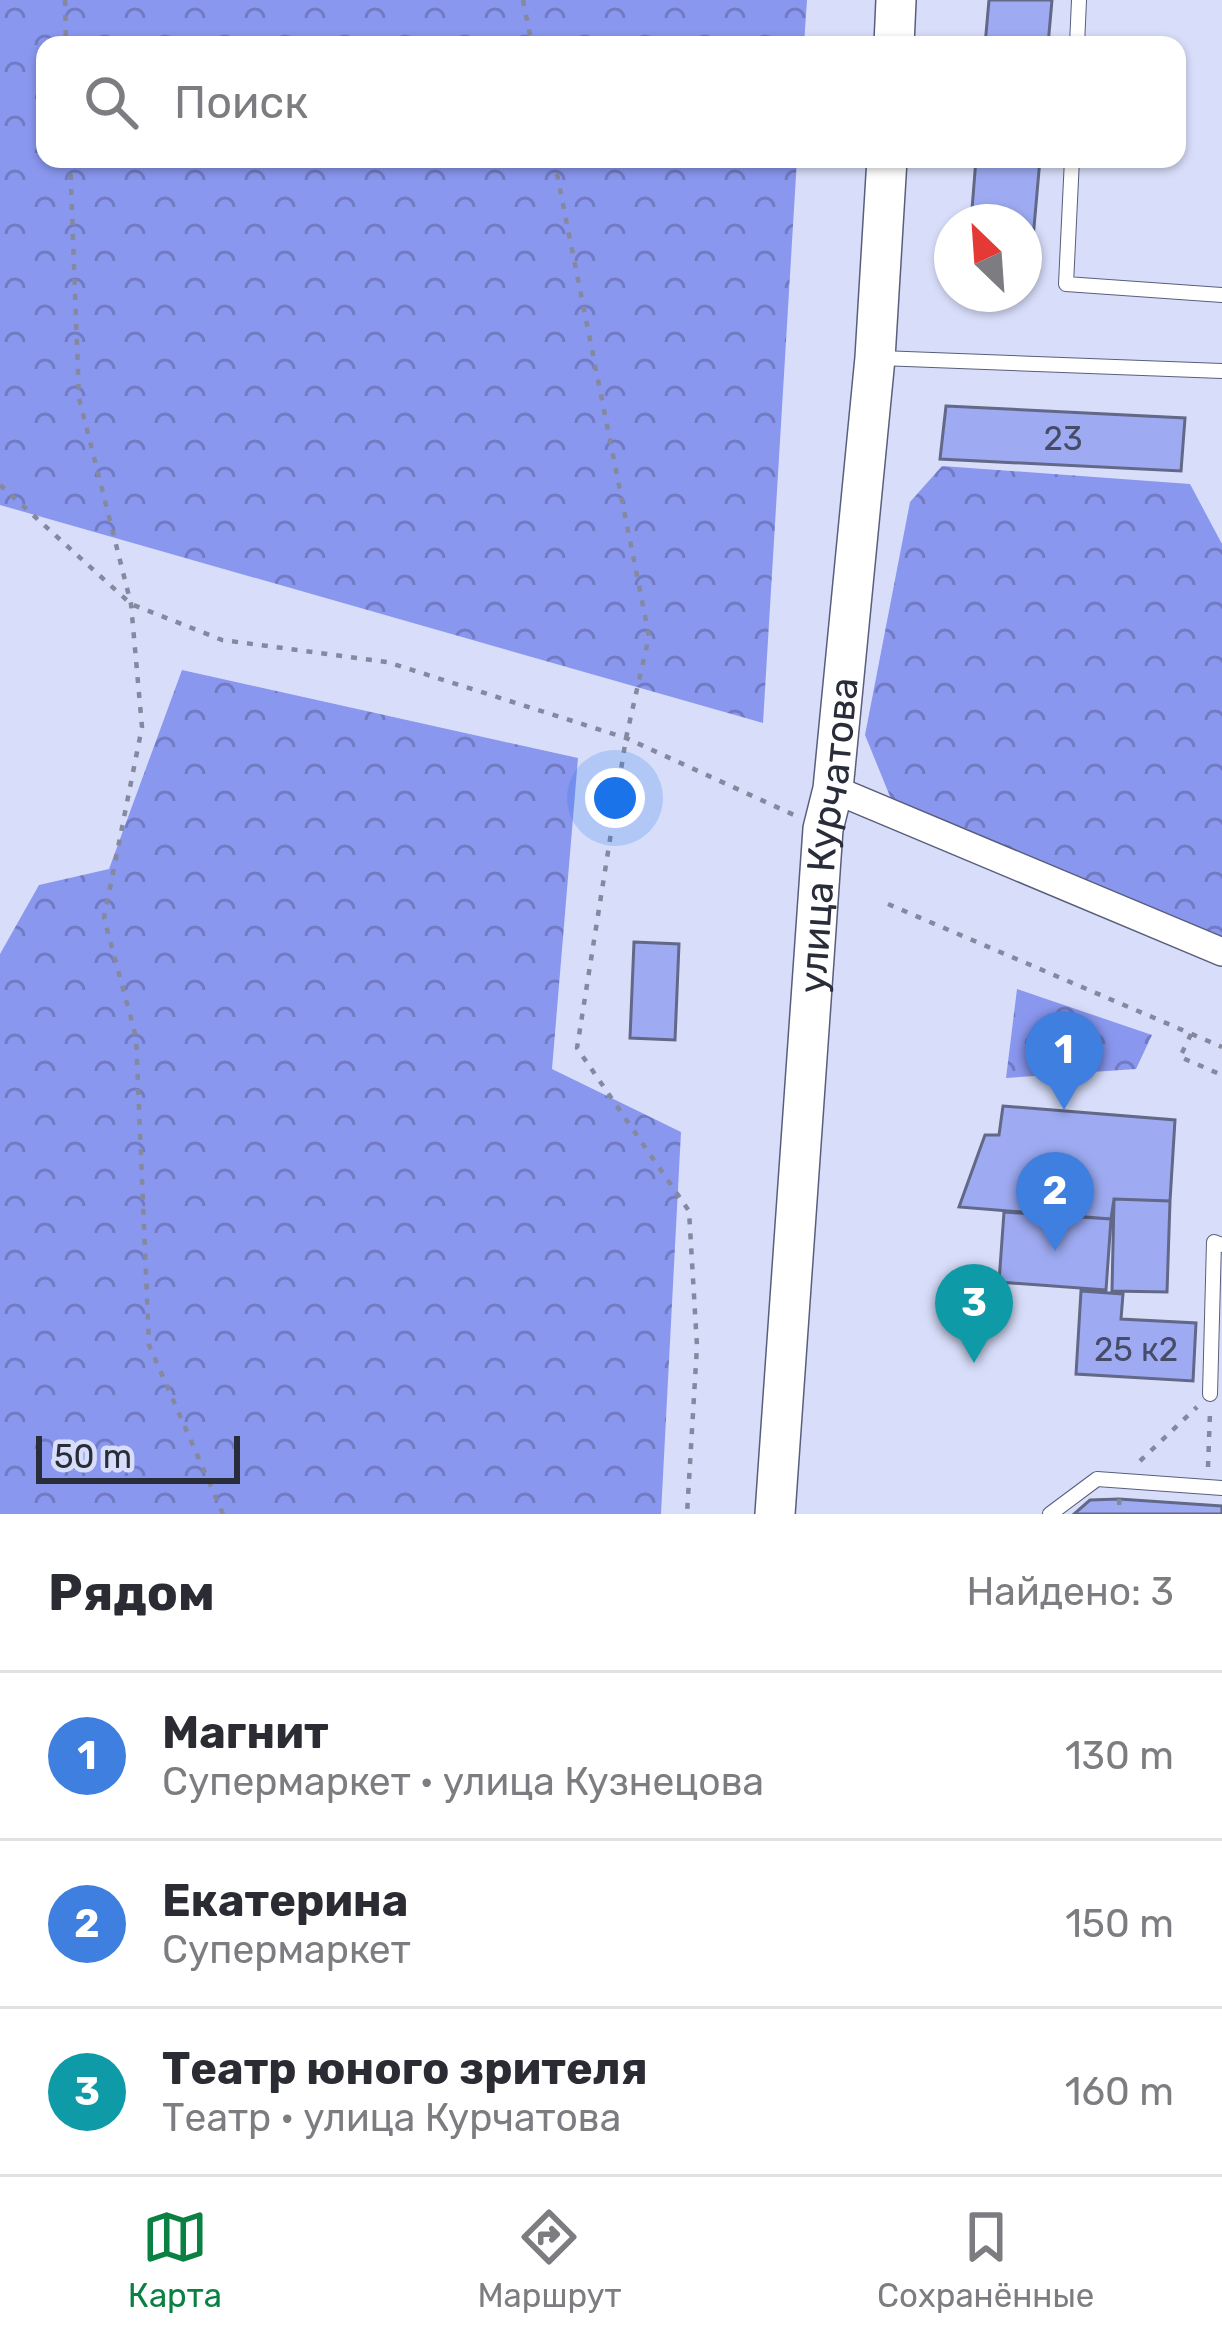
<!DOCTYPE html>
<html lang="ru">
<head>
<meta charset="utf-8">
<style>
	:root { --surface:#fff; --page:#f2f2f3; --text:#2b2b33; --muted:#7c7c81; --line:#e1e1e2; --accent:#0b8043 }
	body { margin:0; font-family:Rubik,sans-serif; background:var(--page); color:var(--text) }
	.compass { position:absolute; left:934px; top:204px; width:108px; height:108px; border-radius:50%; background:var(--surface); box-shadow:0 3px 9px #0004; rotate:335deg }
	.scale { position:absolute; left:36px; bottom:30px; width:204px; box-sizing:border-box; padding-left:12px; border:6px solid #292c39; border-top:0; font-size:33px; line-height:42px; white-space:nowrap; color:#292c39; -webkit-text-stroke:9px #d8defa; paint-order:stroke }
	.you { position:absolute; left:615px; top:798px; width:42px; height:42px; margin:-30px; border:9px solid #fff; border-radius:50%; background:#1a73e8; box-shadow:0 0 0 18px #1a73e833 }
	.badge { display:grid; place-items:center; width:78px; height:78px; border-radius:50%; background:var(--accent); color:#fff; font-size:39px; font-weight:700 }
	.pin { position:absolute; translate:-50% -99px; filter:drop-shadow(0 3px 6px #0008) }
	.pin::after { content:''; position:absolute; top:63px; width:42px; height:36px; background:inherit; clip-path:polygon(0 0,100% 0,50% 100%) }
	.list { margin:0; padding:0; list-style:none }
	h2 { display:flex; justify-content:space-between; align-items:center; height:156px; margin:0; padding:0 48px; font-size:51px }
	h2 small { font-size:39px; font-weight:400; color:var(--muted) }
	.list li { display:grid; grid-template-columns:78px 1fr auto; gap:36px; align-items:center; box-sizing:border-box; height:168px; padding:0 48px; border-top:3px solid var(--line) }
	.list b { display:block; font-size:45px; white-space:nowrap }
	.list p { margin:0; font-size:39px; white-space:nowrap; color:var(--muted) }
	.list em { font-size:39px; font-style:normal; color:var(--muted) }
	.icon { flex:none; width:66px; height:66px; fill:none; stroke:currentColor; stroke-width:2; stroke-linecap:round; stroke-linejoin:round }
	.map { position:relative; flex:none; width:1222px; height:1514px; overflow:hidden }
	.search { position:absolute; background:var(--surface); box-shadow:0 3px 9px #0004; left:36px; right:36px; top:36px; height:132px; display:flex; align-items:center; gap:30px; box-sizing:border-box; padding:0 42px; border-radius:24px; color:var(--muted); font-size:45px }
	.sheet { height:660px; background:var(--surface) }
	nav { display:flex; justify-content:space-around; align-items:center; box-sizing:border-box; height:168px; border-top:3px solid var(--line); background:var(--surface); font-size:33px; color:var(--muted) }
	nav a { display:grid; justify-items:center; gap:6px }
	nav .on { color:var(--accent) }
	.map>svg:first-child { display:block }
	.forest { fill:url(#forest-crowns) }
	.building { fill:#9eabf2; stroke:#626887; stroke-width:3 }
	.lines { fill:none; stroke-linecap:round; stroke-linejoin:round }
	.lane-casing { stroke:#595e7d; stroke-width:16 }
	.street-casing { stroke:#595e7d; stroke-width:30 }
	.secondary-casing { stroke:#595e7d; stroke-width:42 }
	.path { stroke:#85899e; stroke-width:4.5; stroke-dasharray:6 9; stroke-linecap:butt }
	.lane { stroke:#fff; stroke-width:14 }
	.street { stroke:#fff; stroke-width:27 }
	.secondary { stroke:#fff; stroke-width:39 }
	.labels { text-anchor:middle; stroke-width:10; stroke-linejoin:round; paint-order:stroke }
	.number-label { font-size:33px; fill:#464c67 }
	.street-label { font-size:39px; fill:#292c39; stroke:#d8defa }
</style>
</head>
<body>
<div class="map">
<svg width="1222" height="1514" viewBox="0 0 1222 1514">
	<defs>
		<pattern id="forest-crowns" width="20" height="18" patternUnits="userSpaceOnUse" patternTransform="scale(3)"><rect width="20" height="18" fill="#8a97ef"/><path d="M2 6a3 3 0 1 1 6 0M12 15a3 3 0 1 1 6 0" fill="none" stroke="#717bc3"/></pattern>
	</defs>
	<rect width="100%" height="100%" fill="#d8defa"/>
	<path class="forest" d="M0,0h807l-3,45h-759v114h752l-34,564 -763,-218z
		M942,466l248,18 32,60v420l-322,-143 -35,-86 45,-233z
		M182,670l396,88 -26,311 129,63 -20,382h-661v-560l39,-69 70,-16z
		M1017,989l135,46 -16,34 -130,9z"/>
	<path class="building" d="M989,0h63l-4,45h-63z
		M976,159h64l-8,91 -8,-1v-27h-53z
		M946,406l239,12 -4,53 -241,-12z
		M634,942l45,2 -4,96 -45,-2z
		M1003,1106l172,14 -5,81 -56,-2 -3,20 -152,-12 26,-72h14z
		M1114,1199l56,2 -3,91 -55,-1z
		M1004,1212l107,7 -5,71 -107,-8z
		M1081,1291l42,3 -2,25 75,4 -3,58 -117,-7z
		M1119,1499l103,7v8h-148l16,-14z"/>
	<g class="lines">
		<defs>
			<path id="lane" d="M1077,45l2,-45
				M1072,159l-6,125 156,11
				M880,358l342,13
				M1210,1394l4,-152 8,3
				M1050,1514l47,-35 125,9"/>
			<path id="street" d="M833,789l389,163"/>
			<g id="secondary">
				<path d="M894,45l2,-45"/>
				<path id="s1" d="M775,1514l48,-685 10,-40 42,-431 12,-199"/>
			</g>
		</defs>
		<use href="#lane" class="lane-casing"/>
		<use href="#street" class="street-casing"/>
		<use href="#secondary" class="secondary-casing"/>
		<path class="path" d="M65,0l1,45
			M523,0l9,45
			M70,159l9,239 52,206 11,123 -38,191 32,119 13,308 74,169
			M554,159l95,477 -23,102 -49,310 112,163 8,135 -10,168
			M0,485l131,119 91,36 165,22 239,76 168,77
			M888,904l334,143
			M1191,1034l-11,23 42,18
			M1140,1461l57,-54
			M1208,1467l2,-55
			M1119,1499l1,15"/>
		<use href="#lane" class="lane"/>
		<use href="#street" class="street"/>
		<use href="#secondary" class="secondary"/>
	</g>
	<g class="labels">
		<g class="number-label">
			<text x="1063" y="450">23</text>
			<text x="1136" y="1361">25 к2</text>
		</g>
		<g class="street-label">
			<text dy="14" stroke="none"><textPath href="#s1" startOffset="681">улица Курчатова</textPath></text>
		</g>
	</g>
</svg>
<svg class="compass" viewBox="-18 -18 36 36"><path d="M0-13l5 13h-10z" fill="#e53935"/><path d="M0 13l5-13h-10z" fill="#7c7c81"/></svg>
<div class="scale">50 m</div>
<div class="you"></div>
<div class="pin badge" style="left:1064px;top:1110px;background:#3f7fe0">1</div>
<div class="pin badge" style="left:1055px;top:1251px;background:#3f7fe0">2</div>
<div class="pin badge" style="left:974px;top:1363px;background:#0f9aa8">3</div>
<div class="search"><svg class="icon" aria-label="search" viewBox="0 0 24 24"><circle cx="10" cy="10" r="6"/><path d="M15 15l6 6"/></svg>Поиск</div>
</div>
<section class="sheet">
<h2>Рядом<small>Найдено: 3</small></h2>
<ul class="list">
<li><span class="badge" style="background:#3f7fe0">1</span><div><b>Магнит</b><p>Супермаркет · улица Кузнецова</p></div><em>130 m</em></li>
<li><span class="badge" style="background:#3f7fe0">2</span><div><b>Екатерина</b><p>Супермаркет</p></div><em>150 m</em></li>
<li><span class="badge" style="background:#0f9aa8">3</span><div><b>Театр юного зрителя</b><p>Театр · улица Курчатова</p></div><em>160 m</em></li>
</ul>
</section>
<nav>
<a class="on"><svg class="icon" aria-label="map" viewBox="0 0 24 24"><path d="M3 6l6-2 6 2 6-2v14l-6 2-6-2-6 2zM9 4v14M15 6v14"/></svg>Карта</a>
<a><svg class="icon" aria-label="directions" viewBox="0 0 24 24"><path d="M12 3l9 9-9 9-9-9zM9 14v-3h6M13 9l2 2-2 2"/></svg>Маршрут</a>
<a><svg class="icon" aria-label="saved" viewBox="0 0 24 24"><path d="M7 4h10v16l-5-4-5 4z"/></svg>Сохранённые</a>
</nav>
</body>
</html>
